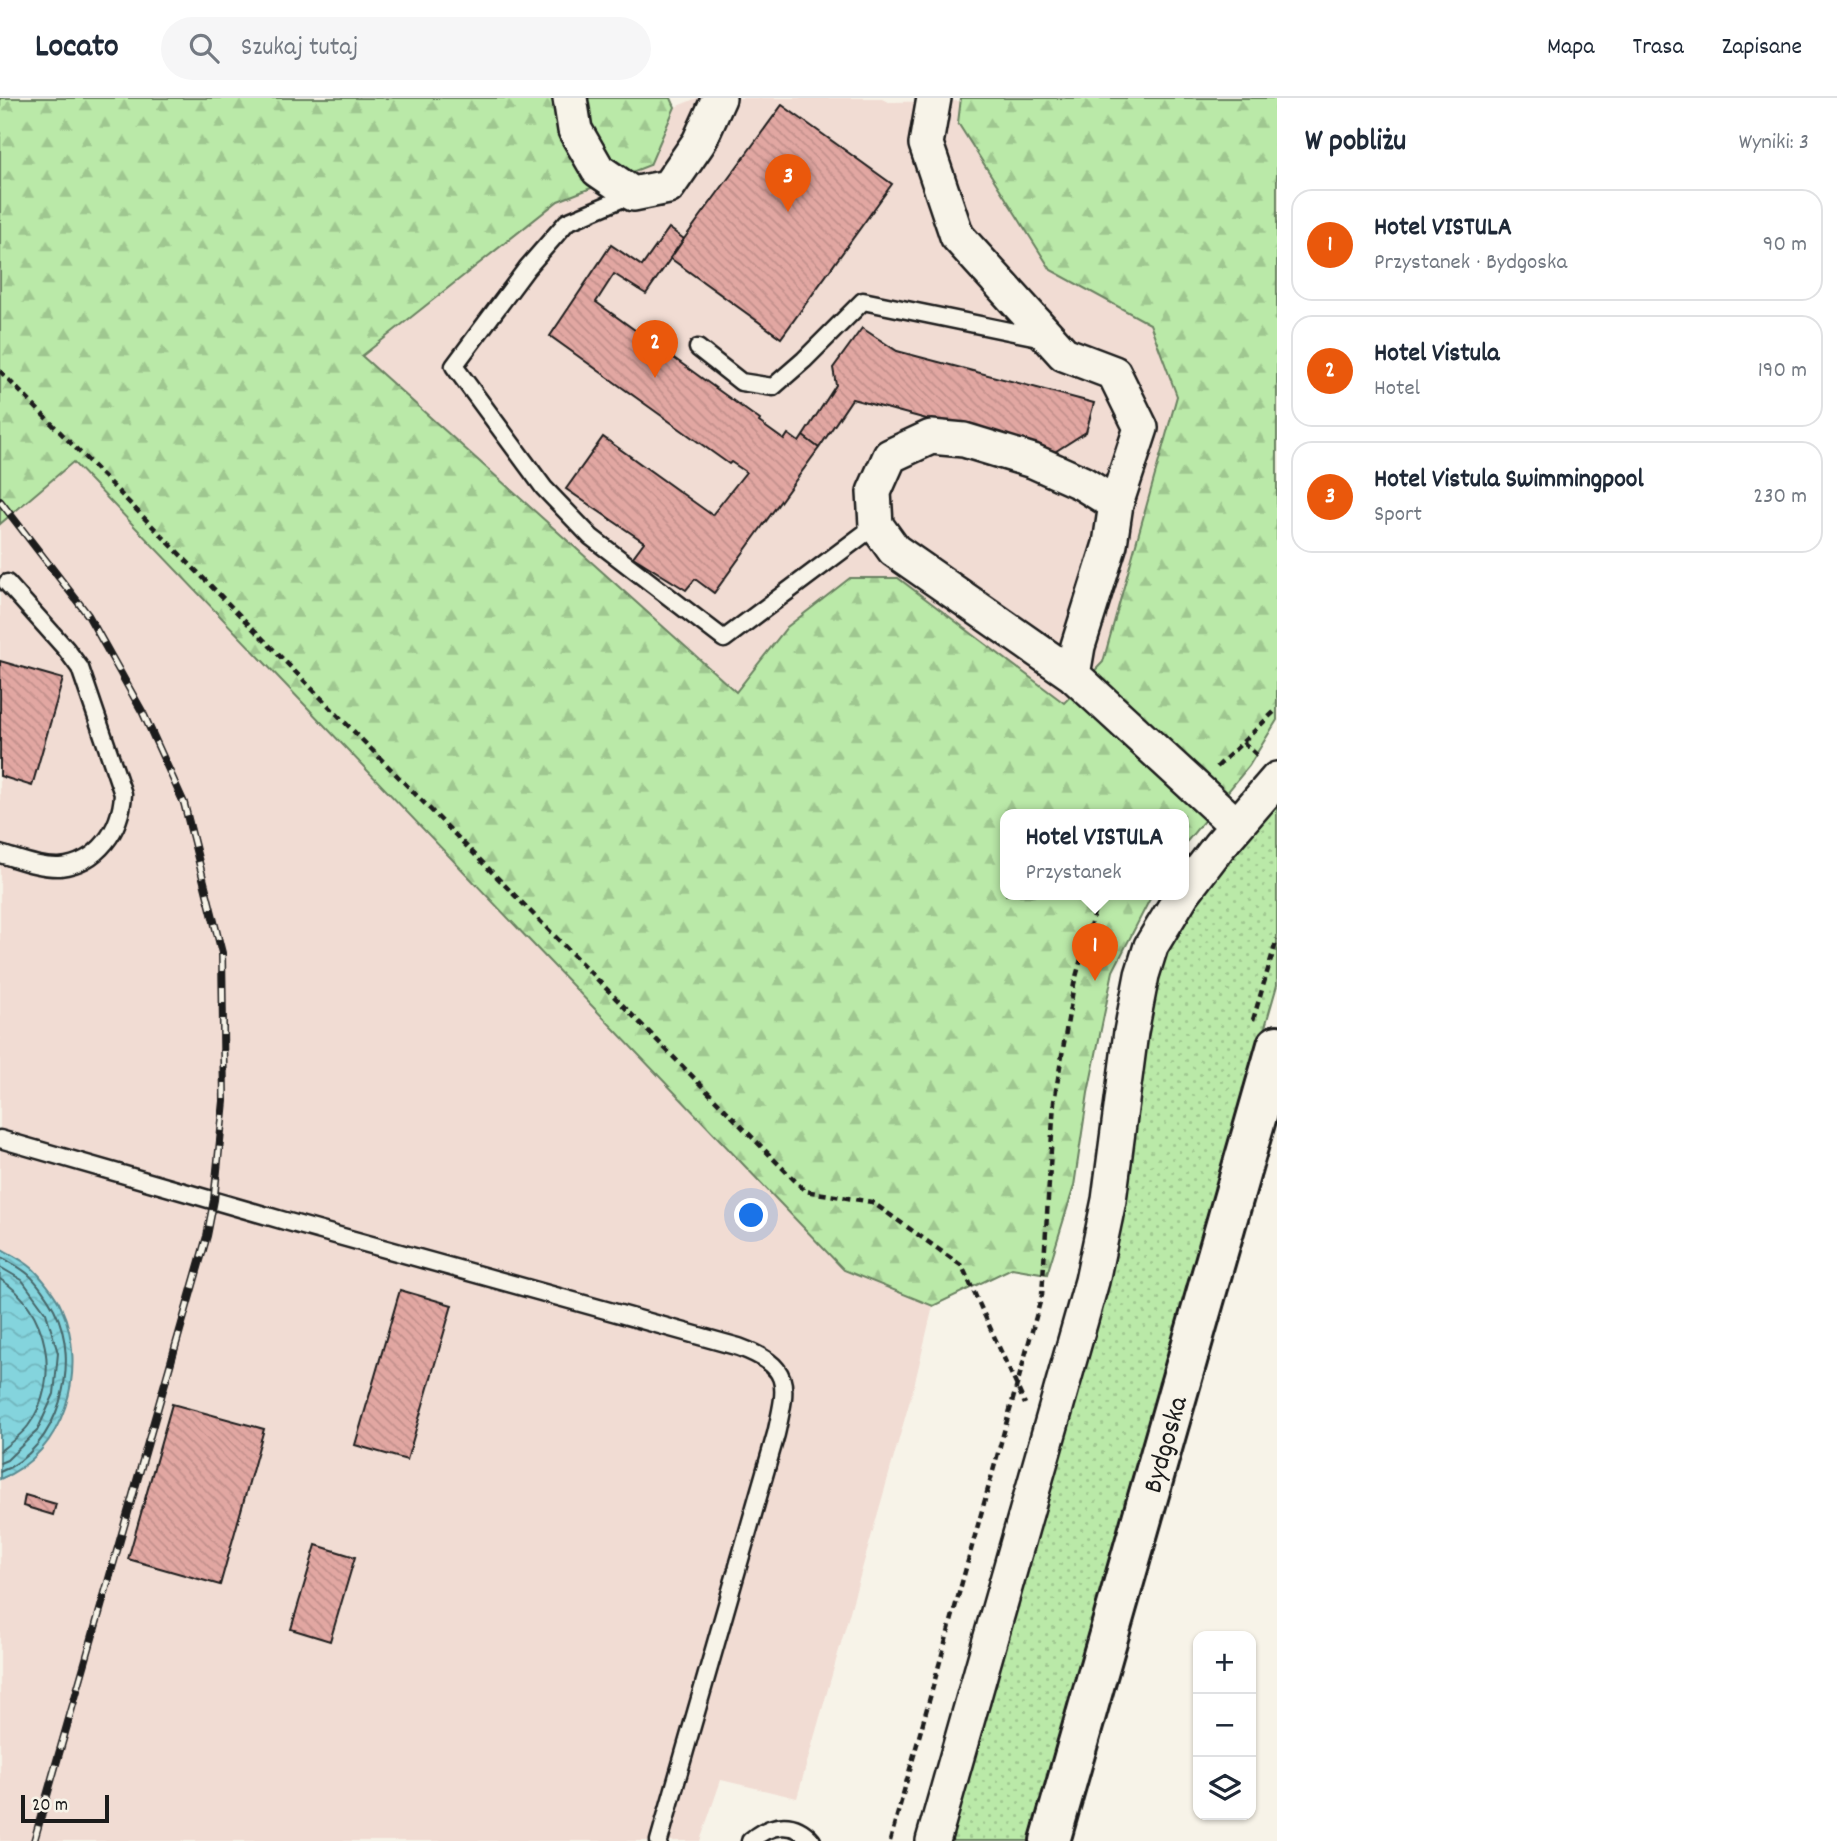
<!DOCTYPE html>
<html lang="pl">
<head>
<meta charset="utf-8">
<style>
	:root { --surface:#fff; --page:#f6f6f7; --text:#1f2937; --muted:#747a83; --line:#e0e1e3; --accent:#ea580c }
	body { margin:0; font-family:Dekko,sans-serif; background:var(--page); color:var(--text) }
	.controls { position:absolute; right:21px; bottom:21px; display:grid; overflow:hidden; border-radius:14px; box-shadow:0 2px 5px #0004 }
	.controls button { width:63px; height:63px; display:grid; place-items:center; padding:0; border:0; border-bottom:2px solid var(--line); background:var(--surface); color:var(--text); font:35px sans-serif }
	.scale { position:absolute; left:21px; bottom:18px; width:88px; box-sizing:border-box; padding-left:7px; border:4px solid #1c1c1c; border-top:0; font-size:19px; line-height:24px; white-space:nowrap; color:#1c1c1c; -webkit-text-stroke:5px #f7f3e8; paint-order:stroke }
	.you { position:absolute; left:752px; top:1118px; width:24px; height:24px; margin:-18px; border:5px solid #fff; border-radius:50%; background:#1a73e8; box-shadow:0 0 0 10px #1a73e833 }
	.badge { display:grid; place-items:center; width:46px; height:46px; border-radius:50%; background:var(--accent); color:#fff; font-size:23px; font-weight:700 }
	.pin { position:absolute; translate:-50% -58px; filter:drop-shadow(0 2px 4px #0008) }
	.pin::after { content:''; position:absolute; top:37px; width:24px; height:21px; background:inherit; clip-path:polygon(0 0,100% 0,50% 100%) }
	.popup { position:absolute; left:1000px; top:711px; width:189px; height:91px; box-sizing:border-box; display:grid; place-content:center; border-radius:14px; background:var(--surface); filter:drop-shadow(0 2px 5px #0005); font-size:23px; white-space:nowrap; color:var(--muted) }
	.popup b { font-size:26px; color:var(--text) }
	.popup::after { content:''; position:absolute; left:50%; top:100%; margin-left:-14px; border:14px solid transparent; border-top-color:var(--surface) }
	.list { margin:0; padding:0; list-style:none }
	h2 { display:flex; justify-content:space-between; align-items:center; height:91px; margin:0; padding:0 28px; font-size:30px }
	h2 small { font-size:23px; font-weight:400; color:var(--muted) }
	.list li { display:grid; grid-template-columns:46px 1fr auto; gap:21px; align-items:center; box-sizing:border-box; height:112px; margin:0 14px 14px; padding:0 14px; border:2px solid var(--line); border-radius:21px }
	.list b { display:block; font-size:26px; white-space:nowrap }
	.list p { margin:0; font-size:23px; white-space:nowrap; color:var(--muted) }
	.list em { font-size:23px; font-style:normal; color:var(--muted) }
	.icon { flex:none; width:38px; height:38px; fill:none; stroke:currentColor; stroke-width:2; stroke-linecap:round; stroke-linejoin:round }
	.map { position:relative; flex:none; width:1277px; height:1743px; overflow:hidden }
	header { display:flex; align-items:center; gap:42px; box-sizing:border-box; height:98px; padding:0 35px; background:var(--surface); border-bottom:2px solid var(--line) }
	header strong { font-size:33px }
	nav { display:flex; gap:38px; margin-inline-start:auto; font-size:24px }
	.search { width:490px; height:63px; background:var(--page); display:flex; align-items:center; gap:18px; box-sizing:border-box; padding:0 24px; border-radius:38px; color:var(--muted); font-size:26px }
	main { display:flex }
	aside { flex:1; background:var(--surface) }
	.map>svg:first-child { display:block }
	.built { fill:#f1dcd3 }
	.grass { fill:url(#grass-dots); stroke:#6b8262; stroke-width:2 }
	.forest { fill:url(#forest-firs); stroke:#6b8262; stroke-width:2 }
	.water { fill:url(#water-waves); stroke:#5a8a90; stroke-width:2 }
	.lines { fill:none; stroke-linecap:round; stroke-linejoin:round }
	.shore { stroke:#466669; stroke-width:2 }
	.building { fill:url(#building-back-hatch); stroke:#1c1c1c; stroke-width:2 }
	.service-casing { stroke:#1c1c1c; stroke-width:21 }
	.minor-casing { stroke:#1c1c1c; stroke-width:38 }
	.tertiary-casing { stroke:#1c1c1c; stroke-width:44 }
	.path { stroke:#1c1c1c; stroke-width:4.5; stroke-dasharray:7 5; stroke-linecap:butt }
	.service { stroke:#f7f3e8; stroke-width:16 }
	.minor { stroke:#f7f3e8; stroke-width:33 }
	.tertiary { stroke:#f7f3e8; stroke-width:38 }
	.rail-casing { stroke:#1c1c1c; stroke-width:8 }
	.rail { stroke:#f7f3e8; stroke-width:5; stroke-dasharray:16; stroke-linecap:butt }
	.labels { text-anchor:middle; stroke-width:5; stroke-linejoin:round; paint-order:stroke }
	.street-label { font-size:28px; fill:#1c1c1c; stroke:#f7f3e8 }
</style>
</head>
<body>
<header>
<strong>Locato</strong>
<div class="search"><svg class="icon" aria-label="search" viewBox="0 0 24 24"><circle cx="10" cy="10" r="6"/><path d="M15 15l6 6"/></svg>Szukaj tutaj</div>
<nav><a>Mapa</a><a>Trasa</a><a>Zapisane</a></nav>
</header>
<main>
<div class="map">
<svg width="1277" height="1743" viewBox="0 0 1277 1743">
	<defs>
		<pattern id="grass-dots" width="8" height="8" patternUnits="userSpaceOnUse" patternTransform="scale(1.75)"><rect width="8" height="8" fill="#bae9a8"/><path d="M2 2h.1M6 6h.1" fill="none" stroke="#9fc790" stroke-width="1.8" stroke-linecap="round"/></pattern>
		<pattern id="forest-firs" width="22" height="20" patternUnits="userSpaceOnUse" patternTransform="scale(1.75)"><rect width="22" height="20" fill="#bae9a8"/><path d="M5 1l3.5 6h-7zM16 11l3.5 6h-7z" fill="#9fc790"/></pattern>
		<pattern id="water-waves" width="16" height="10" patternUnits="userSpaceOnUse" patternTransform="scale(1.75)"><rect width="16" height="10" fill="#84d4dd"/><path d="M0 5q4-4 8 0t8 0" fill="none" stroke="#71b5bd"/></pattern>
		<pattern id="building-back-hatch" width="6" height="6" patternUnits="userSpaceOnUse" patternTransform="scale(1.75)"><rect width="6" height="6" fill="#e2a7a2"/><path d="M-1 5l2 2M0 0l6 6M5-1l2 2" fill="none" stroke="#c18f8b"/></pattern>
	</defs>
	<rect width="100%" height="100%" fill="#f7f3e8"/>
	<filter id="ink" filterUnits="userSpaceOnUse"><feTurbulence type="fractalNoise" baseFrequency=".0143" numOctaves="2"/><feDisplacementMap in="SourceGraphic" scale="14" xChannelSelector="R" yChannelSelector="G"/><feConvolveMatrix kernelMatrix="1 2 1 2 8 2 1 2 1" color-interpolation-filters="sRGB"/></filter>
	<g filter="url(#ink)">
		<path class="built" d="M697,0h183l8,4 73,-1 -3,22 93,147 99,54 27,72 -74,266 -39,41 -166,-125 -111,49 -50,65 -375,-336 196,-155 92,-36 25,-58z
			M73,364l771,808 89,36 -19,80 -117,412 -76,-18 -21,61h-700v-1317z"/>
		<path class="grass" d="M1277,702v185l-244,856h-85l215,-882 16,-35 23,-35z"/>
		<path class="forest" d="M0,0h671l4,9 -25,58 -92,36 -196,155 374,336 51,-65 63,-49h48l166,125 39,-41 74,-266 -27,-72 -99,-54 -93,-147 3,-25h316v622l-28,46 -65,79v-30h-178v80h146l-39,76 -25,122 -14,93 -27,88 -35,-6 -79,38 -89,-36 -771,-808 -73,62z"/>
		<path class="water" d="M0,1150c10,6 23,12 32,20 8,7 25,29 29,39 28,61 4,147 -61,172z"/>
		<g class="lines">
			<path class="shore" d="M0,1158c9,6 20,11 28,18 9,8 20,24 26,35 28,54 5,140 -54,163
				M0,1169l22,13 24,33 12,40 -4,41 -17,37 -30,29 -7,3
				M0,1181c48,29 62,101 28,147 -7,9 -19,18 -28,25"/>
		</g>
		<path class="building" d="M782,7l110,79 -111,154 -111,-80z
			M669,130l15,11 -38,55 -32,-20 -18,28 164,118 -1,2 25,18 4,-6 11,8 4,-6 16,12 -105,145 -19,-14 -9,11 -53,-33 11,-15 -78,-53 37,-52 109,78 34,-43 -15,-10 -2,2 -179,-128 61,-91 31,21z
			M862,230l35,23 197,52 -8,29 -33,21 -201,-54 -33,49 -16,-12 33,-51 -3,-17z
			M0,563l63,18 -31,107 -32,-10z
			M400,1192l52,15 -45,155 -52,-15z
			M172,1306l92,25 -44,156 -92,-26z
			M25,1397l31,9 -3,11 -30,-9z
			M316,1447l39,12 -25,84 -39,-12z"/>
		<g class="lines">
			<defs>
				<path id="service" d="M633,96l-66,28 -40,46 -73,98 90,122 47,49 133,102 152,-114
					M698,250l43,34 32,5 31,-27 59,-59 180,37
					M0,756c18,5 40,14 60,13 38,-4 61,-37 63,-73l-43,-126 -14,-19 -59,-66
					M0,1041l285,82 454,126c54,20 48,38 37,87l-117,407
					M750,1743c20,-17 44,-22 62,0"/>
				<path id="minor" d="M570,0l5,32 23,40 35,24 35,-7 31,-45 20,-44
					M934,0l-8,46 31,92 107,118 50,19 27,55 -25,76 -6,40 -32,102 -5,29
					M1116,406l-34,-21 -49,-22 -69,-21 -33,-3 -41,19 -16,36 2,33 18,25 179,125 163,150
					M1184,794l35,-46 58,-67
					M933,1743l159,-560 17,-81 22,-168 11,-57 9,-29 31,-51"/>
				<g id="tertiary">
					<path id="s1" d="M1050,1743l227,-796"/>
				</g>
			</defs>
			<use href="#service" class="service-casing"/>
			<use href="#minor" class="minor-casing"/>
			<use href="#tertiary" class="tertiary-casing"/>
			<path class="path" d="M0,273l805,820 67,11 90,64 63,138
				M1243,644l15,14
				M1217,669l60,-58
				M1253,922l24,-81
				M890,1743l152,-546 12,-193 20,-118 23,-82 5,-7"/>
			<use href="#service" class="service"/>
			<use href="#minor" class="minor"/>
			<use href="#tertiary" class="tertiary"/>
			<defs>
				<path id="rail" d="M0,403l88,114 55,98 41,90 38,150 2,148 -10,99 -7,36 -173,605"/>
			</defs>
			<use href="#rail" class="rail-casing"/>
			<use href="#rail" class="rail"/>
		</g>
	</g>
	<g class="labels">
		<g class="street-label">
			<text dy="10" stroke="none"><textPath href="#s1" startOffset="413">Bydgoska</textPath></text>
		</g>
	</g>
</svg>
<div class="controls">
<button>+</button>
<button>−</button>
<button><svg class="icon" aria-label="layers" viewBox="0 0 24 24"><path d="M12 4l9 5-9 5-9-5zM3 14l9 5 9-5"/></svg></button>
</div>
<div class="scale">20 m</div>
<div class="you"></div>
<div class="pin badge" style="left:1095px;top:883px">1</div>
<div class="popup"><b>Hotel VISTULA</b>Przystanek</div>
<div class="pin badge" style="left:655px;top:280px">2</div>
<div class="pin badge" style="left:788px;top:114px">3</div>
</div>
<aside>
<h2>W pobliżu<small>Wyniki: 3</small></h2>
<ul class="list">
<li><span class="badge">1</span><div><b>Hotel VISTULA</b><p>Przystanek · Bydgoska</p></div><em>90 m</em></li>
<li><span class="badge">2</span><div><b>Hotel Vistula</b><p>Hotel</p></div><em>190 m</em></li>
<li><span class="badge">3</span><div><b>Hotel Vistula Swimmingpool</b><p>Sport</p></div><em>230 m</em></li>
</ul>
</aside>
</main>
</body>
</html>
